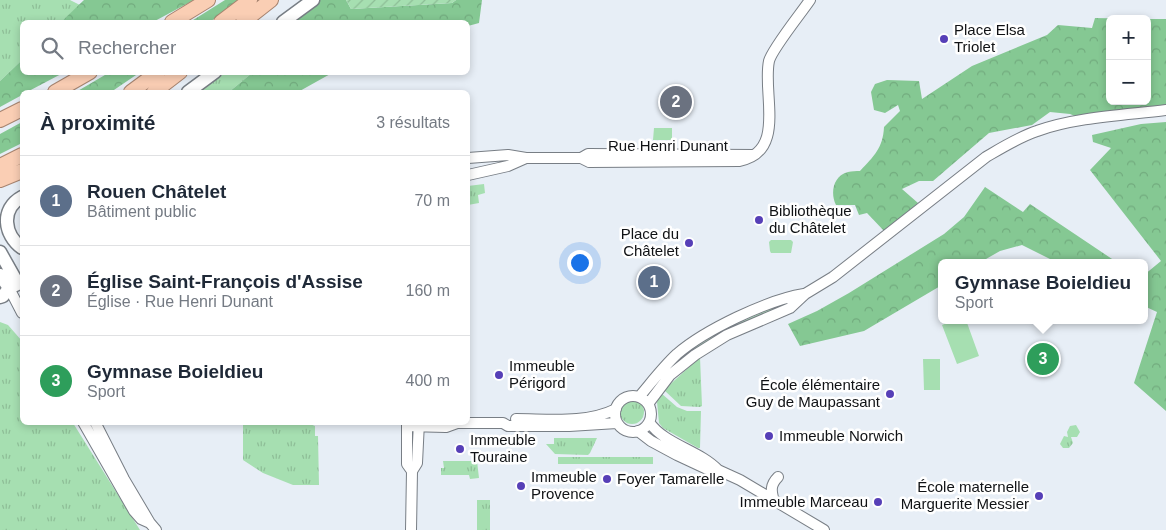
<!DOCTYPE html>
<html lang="fr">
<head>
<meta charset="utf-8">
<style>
	:root { --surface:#fff; --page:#f2f2f3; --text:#1f2937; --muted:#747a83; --line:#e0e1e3; --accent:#563fb7 }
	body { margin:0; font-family:Helvetica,sans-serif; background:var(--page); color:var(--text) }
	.controls { position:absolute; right:15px; top:15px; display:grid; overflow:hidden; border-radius:8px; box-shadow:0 2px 8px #0003 }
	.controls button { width:45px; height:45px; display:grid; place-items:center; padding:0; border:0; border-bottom:1px solid var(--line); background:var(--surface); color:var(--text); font:25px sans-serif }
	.you { position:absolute; left:579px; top:262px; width:18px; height:18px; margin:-12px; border:4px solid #fff; border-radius:50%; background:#1a73e8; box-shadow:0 0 0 8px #1a73e833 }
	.badge { display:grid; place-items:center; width:32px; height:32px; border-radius:50%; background:var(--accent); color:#fff; font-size:16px; font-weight:700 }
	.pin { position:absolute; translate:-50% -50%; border:2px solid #fff; box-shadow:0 1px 5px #0006 }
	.popup { position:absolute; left:938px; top:259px; width:210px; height:65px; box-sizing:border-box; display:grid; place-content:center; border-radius:8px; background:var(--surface); filter:drop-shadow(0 1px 4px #0005); font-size:16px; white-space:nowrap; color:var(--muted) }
	.popup b { font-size:19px; color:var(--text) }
	.popup::after { content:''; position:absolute; left:50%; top:100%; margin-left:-10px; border:10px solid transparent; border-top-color:var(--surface) }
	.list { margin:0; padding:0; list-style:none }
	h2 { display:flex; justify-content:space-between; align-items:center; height:65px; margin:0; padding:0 20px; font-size:21px }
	h2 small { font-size:16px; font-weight:400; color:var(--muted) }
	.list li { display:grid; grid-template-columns:32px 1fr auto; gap:15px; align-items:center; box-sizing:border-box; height:90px; padding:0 20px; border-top:1px solid var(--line) }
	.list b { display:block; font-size:19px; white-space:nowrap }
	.list p { margin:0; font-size:16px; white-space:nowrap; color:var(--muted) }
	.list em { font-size:16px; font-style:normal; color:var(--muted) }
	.icon { flex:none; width:28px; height:28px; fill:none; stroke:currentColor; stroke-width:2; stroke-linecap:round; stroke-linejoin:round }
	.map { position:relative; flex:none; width:1166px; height:530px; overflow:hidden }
	.search { position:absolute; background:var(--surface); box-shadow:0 2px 8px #0003; left:20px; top:20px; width:450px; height:55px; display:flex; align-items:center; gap:12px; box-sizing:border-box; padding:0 18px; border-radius:8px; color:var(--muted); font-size:19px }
	.panel { position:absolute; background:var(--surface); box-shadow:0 2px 8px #0003; left:20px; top:90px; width:450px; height:335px; border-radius:8px }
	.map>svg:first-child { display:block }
	.grass { fill:url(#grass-tufts) }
	.forest { fill:url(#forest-crowns) }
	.garden { fill:url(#garden-furrows) }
	.pitch { fill:#a6dfb1 }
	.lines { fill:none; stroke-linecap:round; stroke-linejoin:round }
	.tertiary-casing { stroke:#787e85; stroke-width:12 }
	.secondary-casing { stroke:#787e85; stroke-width:15 }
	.trunk-casing { stroke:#a78470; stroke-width:16 }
	.tertiary { stroke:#fff; stroke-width:10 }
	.secondary { stroke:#fff; stroke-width:12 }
	.trunk { stroke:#faceb4; stroke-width:14 }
	.poi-dot { fill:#563fb7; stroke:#fff; stroke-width:2 }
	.labels { text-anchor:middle; stroke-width:5; stroke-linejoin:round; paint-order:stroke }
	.poi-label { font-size:15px; fill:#101215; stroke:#fff; text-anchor:start }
	.street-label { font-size:15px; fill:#101215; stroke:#fff }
</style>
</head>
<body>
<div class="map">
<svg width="1166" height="530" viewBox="0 0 1166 530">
	<defs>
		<pattern id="grass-tufts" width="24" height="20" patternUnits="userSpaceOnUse" patternTransform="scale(1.25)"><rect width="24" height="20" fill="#a6dfb1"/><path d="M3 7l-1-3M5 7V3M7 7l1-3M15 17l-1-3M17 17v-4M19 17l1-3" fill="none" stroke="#8ebe97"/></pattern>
		<pattern id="forest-crowns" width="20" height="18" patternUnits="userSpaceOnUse" patternTransform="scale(1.25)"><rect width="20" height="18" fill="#85c893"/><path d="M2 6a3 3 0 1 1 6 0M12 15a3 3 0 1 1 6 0" fill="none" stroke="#72ab7e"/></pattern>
		<pattern id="garden-furrows" width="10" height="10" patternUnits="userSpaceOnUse" patternTransform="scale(1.25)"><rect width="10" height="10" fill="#a6dfb1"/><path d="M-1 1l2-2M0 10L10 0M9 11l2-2" fill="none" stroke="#8ebe97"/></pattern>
	</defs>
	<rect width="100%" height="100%" fill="#e7eef6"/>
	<path class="grass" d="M0,0h70l10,5 -19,17h-39v38l-22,21z
		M225,73h27l-23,19h-31z
		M484,184l1,9 -7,2 1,8 -11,2v-19z
		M787,302l1,1 -33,15 -97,66 -2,-2c35,-40 83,-60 131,-80z
		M0,322l8,3 14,16v81l51,1 67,107h-140z
		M700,357l2,49 -2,1 -19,-1 -17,-16z
		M661,393l16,14 10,4h14l-1,37h-2l-35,-20 -4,-5 -2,-21z
		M620 412a12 12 0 1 1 24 0a12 12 0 1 1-24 0Z
		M305,422l10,4v10h3l1,49h-26l-30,-12 -20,-13v-37h-2h28l1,1z
		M1076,425l4,7 -3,5h-6l2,6 -4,5h-6l-3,-4 4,-8 4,1 -1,-5 3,-6z
		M554,438h43l-7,15 -2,2 -33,-1 -9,-10h8z
		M558,457h95v7h-95z
		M443,461h34l2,17 -9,1 -1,-4h-28v-7h3z
		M477,500h13v30h-13z"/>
	<path class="forest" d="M84,0h110l-41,22h-92z
		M225,0h13l-28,22h-20z
		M320,0h26l5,9 101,-6 4,-3h26l-3,23 -11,3v-4h-178z
		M1095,18l46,1h-31v82h37v-82h19v86l-89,12 -7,-3 -20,-2 -18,13 -43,8 -56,48h-14l-17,8 16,14 -33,29 -18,-19 -8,2 -4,-10h-19c-6,-12 -3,-29 12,-33 4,-1 8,-1 12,-1 14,-15 23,-23 24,-44l16,-16 -2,-6 -13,8 -11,-3 -3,-18 4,-8 12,-4 32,1 3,18 50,-33 75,-31 11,-10 34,3z
		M22,60v12l41,1 -36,19h-5v3l-22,12v-26z
		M110,72l29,1 -28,19h-35z
		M252,73v-1l80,1 -34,19h-69z
		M22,122v21l-22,11v-20z
		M1166,122v289l-32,-28 23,-71 -13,-6v-31l17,-14 -71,-91 21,-22 -18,-6 -1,-7 49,-11z
		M985,187l38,25 7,-8 88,59h-60l-36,-18 -22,6 -21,12h-37v22l-78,46 -64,15 -12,-22 29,-13 32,-18 95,-59 20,-17z"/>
	<path class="garden" d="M346,0h110l-4,3 -101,6z"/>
	<path class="pitch" d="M654,128h18v12h-19z
		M771,240h20l2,2 -2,11h-20l-1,-2 -1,-9z
		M954,320h12l13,36 -22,8 -15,-39z
		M923,359h17v31h-16z"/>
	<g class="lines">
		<defs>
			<path id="tertiary" d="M468,158l40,-3 18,3h55l7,-4 166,1
				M581,158l8,4 150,-1c48,-9 23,-68 30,-100 3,-12 33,-49 41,-61
				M468,175l40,-9 18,-8
				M9,288l13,25
				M615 414a18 18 0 1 1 36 0a18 18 0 1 1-36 0Z
				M639,397c12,-14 24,-30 38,-43 28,-24 90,-54 127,-60
				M648,404l22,-29 25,-20 32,-20 63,-27 15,-14 28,-17 153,-120c17,-10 33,-20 51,-26 38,-14 89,-16 129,-21
				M516,419c32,0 70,5 100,-10
				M83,422l51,89 7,8 9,4
				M95,422l29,57 26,44 6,7
				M407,422v42l5,7 -1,59
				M649,422c16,23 50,28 69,48
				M407,426l39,1 11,-4h46l5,3h61l48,-3
				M638,431l13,10 26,14 30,14 11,1 22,10 84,50
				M412,471l5,-8 2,-41
				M774,501c-3,-10 -4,-16 4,-24"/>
			<path id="secondary" d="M283,22l30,-22
				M188,92l27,-20
				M22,197c-22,12 -18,38 0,51
				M0,252l18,32
				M0,275l9,13
				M0,297l3,-1 6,-8 13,-6"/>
			<path id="trunk" d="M172,22l36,-22
				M221,22l29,-22
				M243,22l28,-22
				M55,92l35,-20
				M131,92l27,-20
				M154,92l26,-20
				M0,120l22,-11
				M0,166l22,-11
				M0,180l22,-9"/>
		</defs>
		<use href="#tertiary" class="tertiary-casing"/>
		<use href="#secondary" class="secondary-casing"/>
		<use href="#trunk" class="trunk-casing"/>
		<use href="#tertiary" class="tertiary"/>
		<use href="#secondary" class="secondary"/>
		<use href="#trunk" class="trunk"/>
	</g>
	<g class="poi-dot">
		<circle cx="944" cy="39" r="5"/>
		<circle cx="759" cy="220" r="5"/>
		<circle cx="689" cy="243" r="5"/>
		<circle cx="499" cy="375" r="5"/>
		<circle cx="890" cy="394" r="5"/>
		<circle cx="769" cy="436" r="5"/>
		<circle cx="460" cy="449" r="5"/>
		<circle cx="607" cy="479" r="5"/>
		<circle cx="521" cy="486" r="5"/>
		<circle cx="1039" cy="496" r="5"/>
		<circle cx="878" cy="502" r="5"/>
	</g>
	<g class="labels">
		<g class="poi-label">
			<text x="954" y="35">Place Elsa<tspan x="954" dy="17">Triolet</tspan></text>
			<text x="769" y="216">Bibliothèque<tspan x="769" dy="17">du Châtelet</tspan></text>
			<text x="679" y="239" text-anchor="end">Place du<tspan x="679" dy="17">Châtelet</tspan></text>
			<text x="509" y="371">Immeuble<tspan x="509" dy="17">Périgord</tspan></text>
			<text x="880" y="390" text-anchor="end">École élémentaire<tspan x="880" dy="17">Guy de Maupassant</tspan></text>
			<text x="779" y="441">Immeuble Norwich</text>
			<text x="470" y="445">Immeuble<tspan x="470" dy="17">Touraine</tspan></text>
			<text x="531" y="482">Immeuble<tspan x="531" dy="17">Provence</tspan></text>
			<text x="617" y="484">Foyer Tamarelle</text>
			<text x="1029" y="492" text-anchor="end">École maternelle<tspan x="1029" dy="17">Marguerite Messier</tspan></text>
			<text x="868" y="507" text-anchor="end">Immeuble Marceau</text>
		</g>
		<g class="street-label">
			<text x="668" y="151">Rue Henri Dunant</text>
		</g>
	</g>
</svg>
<div class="controls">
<button>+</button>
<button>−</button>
</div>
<div class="you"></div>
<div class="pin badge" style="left:654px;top:282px;background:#5c6f8a">1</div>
<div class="pin badge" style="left:676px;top:102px;background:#6b7280">2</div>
<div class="pin badge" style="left:1043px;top:359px;background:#2e9e5b">3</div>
<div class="popup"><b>Gymnase Boieldieu</b>Sport</div>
<div class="search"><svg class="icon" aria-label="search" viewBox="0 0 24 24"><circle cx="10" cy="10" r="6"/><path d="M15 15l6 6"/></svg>Rechercher</div>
<section class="panel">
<h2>À proximité<small>3 résultats</small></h2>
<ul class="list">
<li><span class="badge" style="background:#5c6f8a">1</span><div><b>Rouen Châtelet</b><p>Bâtiment public</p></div><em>70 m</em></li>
<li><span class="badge" style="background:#6b7280">2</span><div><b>Église Saint-François d'Assise</b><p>Église · Rue Henri Dunant</p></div><em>160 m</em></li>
<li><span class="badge" style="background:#2e9e5b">3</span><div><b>Gymnase Boieldieu</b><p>Sport</p></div><em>400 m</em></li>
</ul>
</section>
</div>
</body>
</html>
